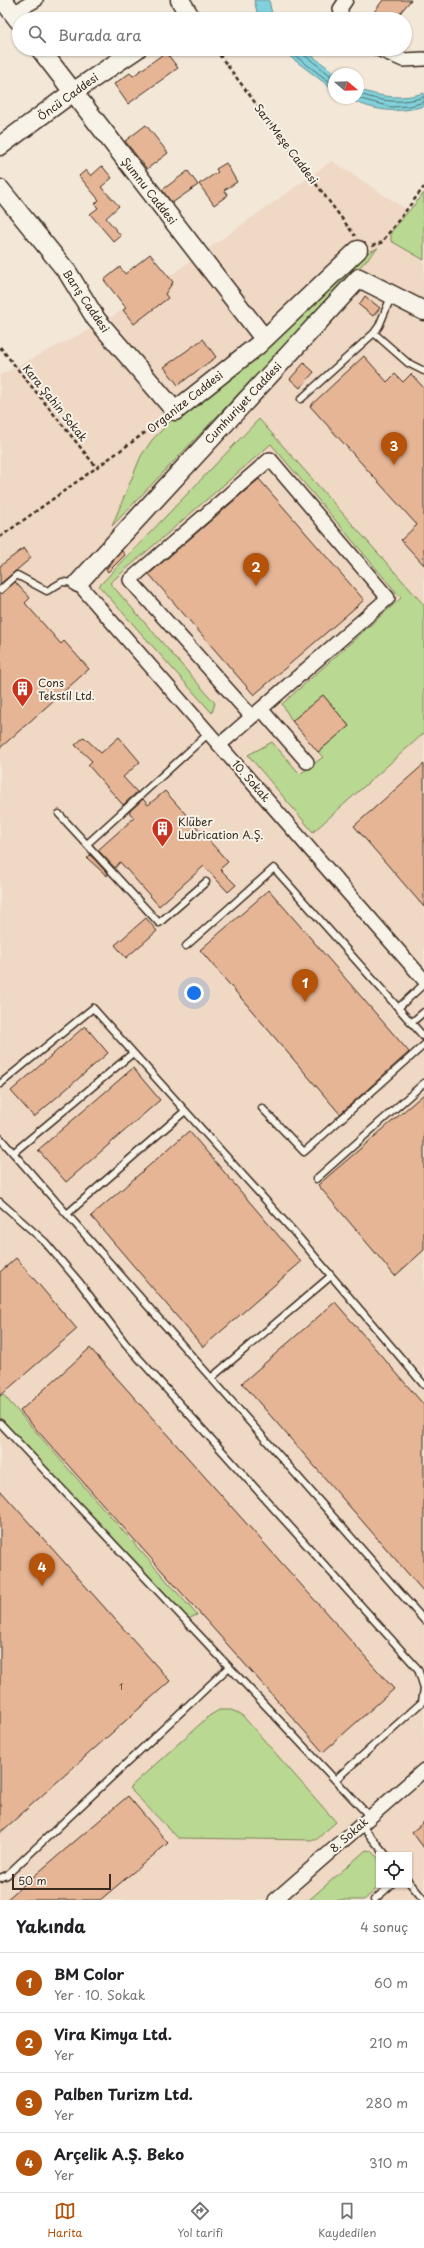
<!DOCTYPE html>
<html lang="tr">
<head>
<meta charset="utf-8">
<style>
	:root { --surface:#fff; --page:#f6f6f6; --text:#202124; --muted:#757577; --line:#e0e0e0; --accent:#b45309 }
	body { margin:0; font-family:"Playpen Sans",sans-serif; background:var(--page); color:var(--text) }
	.controls { position:absolute; right:12px; bottom:12px; display:grid; overflow:hidden; border-radius:0px; box-shadow:0 1px 3px #0004 }
	.controls button { width:36px; height:36px; display:grid; place-items:center; padding:0; border:0; border-bottom:1px solid var(--line); background:var(--surface); color:var(--text); font:20px sans-serif }
	.compass { position:absolute; left:328px; top:68px; width:36px; height:36px; border-radius:50%; background:var(--surface); box-shadow:0 1px 3px #0004; rotate:109deg }
	.scale { position:absolute; left:12px; bottom:10px; width:99px; box-sizing:border-box; padding-left:4px; border:2px solid #3b2a1e; border-top:0; font-size:11px; line-height:14px; white-space:nowrap; color:#3b2a1e; -webkit-text-stroke:3px #f7f3e8; paint-order:stroke }
	.you { position:absolute; left:194px; top:993px; width:14px; height:14px; margin:-10px; border:3px solid #fff; border-radius:50%; background:#1a73e8; box-shadow:0 0 0 6px #1a73e833 }
	.badge { display:grid; place-items:center; width:26px; height:26px; border-radius:50%; background:var(--accent); color:#fff; font-size:13px; font-weight:700 }
	.pin { position:absolute; translate:-50% -33px; filter:drop-shadow(0 1px 2px #0008) }
	.pin::after { content:''; position:absolute; top:21px; width:14px; height:12px; background:inherit; clip-path:polygon(0 0,100% 0,50% 100%) }
	.list { margin:0; padding:0; list-style:none }
	h2 { display:flex; justify-content:space-between; align-items:center; height:52px; margin:0; padding:0 16px; font-size:17px }
	h2 small { font-size:13px; font-weight:400; color:var(--muted) }
	.list li { display:grid; grid-template-columns:26px 1fr auto; gap:12px; align-items:center; box-sizing:border-box; height:60px; padding:0 16px; border-top:1px solid var(--line) }
	.list b { display:block; font-size:15px; white-space:nowrap }
	.list p { margin:0; font-size:13px; white-space:nowrap; color:var(--muted) }
	.list em { font-size:13px; font-style:normal; color:var(--muted) }
	.icon { flex:none; width:22px; height:22px; fill:none; stroke:currentColor; stroke-width:2; stroke-linecap:round; stroke-linejoin:round }
	.map { position:relative; flex:none; width:424px; height:1900px; overflow:hidden }
	.search { position:absolute; background:var(--surface); box-shadow:0 1px 3px #0004; left:12px; right:12px; top:12px; height:44px; display:flex; align-items:center; gap:10px; box-sizing:border-box; padding:0 14px; border-radius:22px; color:var(--muted); font-size:15px }
	.sheet { height:292px; background:var(--surface) }
	nav { display:flex; justify-content:space-around; align-items:center; box-sizing:border-box; height:56px; border-top:1px solid var(--line); background:var(--surface); font-size:11px; color:var(--muted) }
	nav a { display:grid; justify-items:center; gap:2px }
	nav .on { color:var(--accent) }
	.map>svg:first-child { display:block }
	.built { fill:#efd8c4; fill-rule:evenodd }
	.green { fill:#b9d891; stroke:#7a8158 }
	.water { fill:#80d1db; stroke:#648e8f }
	.lines { fill:none; stroke-linecap:round; stroke-linejoin:round }
	.shore { stroke:#576d6a; stroke-width:1 }
	.building { fill:#e5b596; stroke:#3b2a1e }
	.lane-casing { stroke:#3b2a1e; stroke-width:9 }
	.street-casing { stroke:#3b2a1e; stroke-width:16 }
	.secondary-casing { stroke:#3b2a1e; stroke-width:21 }
	.path { stroke:#3b2a1e; stroke-width:2.5; stroke-dasharray:4 3; stroke-linecap:butt }
	.lane { stroke:#f7f3e8; stroke-width:6 }
	.street { stroke:#f7f3e8; stroke-width:13 }
	.secondary { stroke:#f7f3e8; stroke-width:18 }
	.labels { text-anchor:middle; stroke-width:4; stroke-linejoin:round; paint-order:stroke }
	.number-label { font-size:9px; fill:#664d3c }
	.street-label { font-size:11px; fill:#3b2a1e; stroke:#f7f3e8 }
	.poi-label { font-size:11px; fill:#3b2a1e; stroke:#f7f3e8; text-anchor:start }
</style>
</head>
<body>
<div class="map">
<svg width="424" height="1900" viewBox="0 0 424 1900">
	<rect width="100%" height="100%" fill="#f3e7d8"/>
	<filter id="ink" filterUnits="userSpaceOnUse"><feTurbulence type="fractalNoise" baseFrequency=".025" numOctaves="2"/><feDisplacementMap in="SourceGraphic" scale="8" xChannelSelector="R" yChannelSelector="G"/><feConvolveMatrix kernelMatrix="1 2 1 2 8 2 1 2 1" color-interpolation-filters="sRGB"/></filter>
	<g filter="url(#ink)">
		<path class="built" d="M332,161l92,60v1679h-424v-1525l106,-54zM379,1855h30v30h-30z"/>
		<path class="green" d="M424,193v67l-33,-19v-9z
			M378,248l-266,278 29,-70 11,-16 20,-20 87,-67 95,-94z
			M259,419l165,186v128l-111,99 -65,-77 24,-13 28,32 23,-17 -5,-5 31,-26 -26,-31 -31,26 -10,-17 119,-106 -130,-154 -161,139 105,120 -3,10 -113,-127z
			M0,1391l197,224 -12,5 -10,-6 -175,-197z
			M219,1710h12l10,4 95,108 -20,18 -138,-2 -49,-50 80,-72z
			M366,1850l6,1 7,8v26h2l-17,15h-55z"/>
		<path class="water" d="M254,0h15l4,19h-14z
			M280,49h23l33,25h-2v16z
			M358,89c22,8 43,11 66,4v13c-26,8 -52,5 -76,-8h10z"/>
		<g class="lines">
			<path class="shore" d="M286,49l48,36
				M301,49l2,5 31,24
				M358,93c22,9 44,11 66,4
				M357,98l34,9 19,-1 14,-4"/>
		</g>
		<path class="building" d="M383,0h28l-16,19h-12l-9,-7z
			M166,52l12,16 -50,36 -14,-20 16,-11 3,3z
			M146,125l22,28 -21,16 -22,-28z
			M226,163l11,19 -13,8 4,5 -14,10 -15,-21 19,-12 -2,-3z
			M102,166l10,12 -11,9 18,19 -13,12 15,18 -7,6 -24,-28 8,-6 -3,-4 4,-4 -20,-24 7,-6 5,6z
			M188,171l10,14 -26,18 -10,-13z
			M150,254l23,28 -8,12 3,4 -34,26 -11,-14 3,-2 -22,-28 16,-13 5,7z
			M365,296l15,12 -7,8 -14,-11z
			M203,339l13,18 -38,28 -14,-18z
			M364,356l23,26 8,-8 8,8 8,-8 13,14v177l-23,-25 16,-15 -107,-119z
			M304,363l10,9 -14,16 -10,-9z
			M259,479l105,121 -110,95 -105,-121z
			M24,548l7,10 -31,26v-18z
			M122,551l3,4 -17,17 -2,-3z
			M15,582l15,16 -5,5 36,41 3,-3 25,28 -89,79v-154z
			M323,695l26,31 -31,26 -26,-31z
			M84,737l17,16 18,-16 21,25 -17,15 14,15 -14,13 -35,-40 4,-4 -17,-16z
			M424,764v143l-70,-81z
			M165,791l63,71 -8,7 16,16 -8,7 -24,-26 -45,40 -39,-44 -5,6 -17,-18 36,-32 -5,-6 14,-13 5,6z
			M90,855l18,19 -1,2 -20,-18z
			M269,890l140,162 -69,62 -140,-164z
			M146,918l11,13 -31,27 -11,-13z
			M85,1026l23,27 -74,64 -23,-26z
			M133,1068l27,32 -94,82 -28,-32z
			M424,1094v156l-29,26 -77,-91z
			M189,1131l112,131 -98,85 -112,-131z
			M16,1258l61,71 -77,67v-124z
			M335,1302l89,103v187l-182,-209z
			M90,1348l304,341 -71,63 -303,-341z
			M0,1490l170,191 -170,152z
			M128,1796l40,47 -68,57h-94z
			M424,1822v26l-12,-16z"/>
		<g class="lines">
			<defs>
				<path id="lane" d="M374,333l34,30 16,8
					M301,399l73,-66 5,-7 12,-29
					M0,590l17,-15 30,16 15,-9 15,1
					M59,814l100,109 47,-41
					M87,844l122,-111
					M186,946l88,-78 150,169
					M398,1008l26,-24
					M411,1023l13,-11
					M0,1084l93,-76 201,224 130,153
					M262,1108l42,44 120,-107
					M0,1138l424,482
					M13,1153l120,-100
					M316,1179l108,-96
					M0,1202l45,40 35,41 45,60 293,326 6,19
					M67,1214l118,-103
					M211,1378l120,-102
					M0,1423l370,394
					M335,1780l87,-78 2,-14
					M361,1825l25,30
					M0,1878l7,-3 222,-208
					M409,1882l15,18
					M374,1900l17,-15"/>
				<path id="street" d="M13,13l23,-13
					M343,19l-3,-10 6,-9
					M378,49l25,11 21,-1
					M78,583l346,397
					M261,709l46,53
					M219,745l12,-10 157,-137 -118,-139 -140,121 122,137
					M275,1900l149,-130"/>
				<path id="secondary" d="M3,0l16,21
					M180,0l9,15 -7,4
					M40,49l219,283
					M0,146l73,-54 64,-43
					M0,189l68,84 28,46 79,92 83,-66 100,-95
					M78,583l281,-305 65,33"/>
			</defs>
			<use href="#lane" class="lane-casing"/>
			<use href="#street" class="street-casing"/>
			<use href="#secondary" class="secondary-casing"/>
			<path class="path" d="M215,49l140,187
				M372,246l9,-3 43,-56
				M0,347l97,121
				M0,537l164,-118"/>
			<use href="#lane" class="lane"/>
			<use href="#street" class="street"/>
			<use href="#secondary" class="secondary"/>
		</g>
	</g>
	<defs>
		<symbol id="building-pin" viewBox="-11 -11 22 30"><path d="M0 17L-7.5 6A9.5 9.5 0 1 1 7.5 6Z" fill="#c8321e" stroke="#f7f3e8"/><path d="M-4-6H4V6H1V3H-1V6H-4ZM-2.5-4.3h1.7v1.8h-1.7ZM.8-4.3h1.7v1.8H.8ZM-2.5-1h1.7V.8h-1.7ZM.8-1h1.7V.8H.8Z" fill="#fff"/></symbol>
	</defs>
	<g fill-rule="evenodd">
		<use href="#building-pin" x="10" y="676" width="25" height="34"/>
		<use href="#building-pin" x="150" y="816" width="25" height="34"/>
	</g>
	<g class="labels">
		<g class="number-label">
			<text x="121" y="1690">1</text>
		</g>
		<g class="street-label">
			<text transform="translate(68 97) rotate(-36)" y="4">Öncü Caddesi</text>
			<text transform="translate(286 144) rotate(53)" y="4">Sarı Meşe Caddesi</text>
			<text transform="translate(149 191) rotate(52)" y="4">Şumnu Caddesi</text>
			<text transform="translate(86 301) rotate(56)" y="4">Barış Caddesi</text>
			<text transform="translate(185 402) rotate(-38)" y="4">Organize Caddesi</text>
			<text transform="translate(55 403) rotate(51)" y="4">Kara Şahin Sokak</text>
			<text transform="translate(243 403) rotate(-47)" y="4">Cumhuriyet Caddesi</text>
			<text transform="translate(251 781) rotate(49)" y="4">10. Sokak</text>
			<text transform="translate(349 1835) rotate(-41)" y="4">8. Sokak</text>
		</g>
		<g class="poi-label">
			<text x="38" y="687">Cons<tspan x="38" dy="13">Tekstil Ltd.</tspan></text>
			<text x="178" y="826">Klüber<tspan x="178" dy="13">Lubrication A.Ş.</tspan></text>
		</g>
	</g>
</svg>
<div class="controls">
<button><svg class="icon" aria-label="locate" viewBox="0 0 24 24"><circle cx="12" cy="12" r="6"/><path d="M12 2v4M12 18v4M2 12h4M18 12h4"/></svg></button>
</div>
<svg class="compass" viewBox="-18 -18 36 36"><path d="M0-13l5 13h-10z" fill="#e53935"/><path d="M0 13l5-13h-10z" fill="#757577"/></svg>
<div class="scale">50 m</div>
<div class="you"></div>
<div class="pin badge" style="left:305px;top:1002px">1</div>
<div class="pin badge" style="left:256px;top:586px">2</div>
<div class="pin badge" style="left:394px;top:465px">3</div>
<div class="pin badge" style="left:42px;top:1586px">4</div>
<div class="search"><svg class="icon" aria-label="search" viewBox="0 0 24 24"><circle cx="10" cy="10" r="6"/><path d="M15 15l6 6"/></svg>Burada ara</div>
</div>
<section class="sheet">
<h2>Yakında<small>4 sonuç</small></h2>
<ul class="list">
<li><span class="badge">1</span><div><b>BM Color</b><p>Yer · 10. Sokak</p></div><em>60 m</em></li>
<li><span class="badge">2</span><div><b>Vira Kimya Ltd.</b><p>Yer</p></div><em>210 m</em></li>
<li><span class="badge">3</span><div><b>Palben Turizm Ltd.</b><p>Yer</p></div><em>280 m</em></li>
<li><span class="badge">4</span><div><b>Arçelik A.Ş. Beko</b><p>Yer</p></div><em>310 m</em></li>
</ul>
</section>
<nav>
<a class="on"><svg class="icon" aria-label="map" viewBox="0 0 24 24"><path d="M3 6l6-2 6 2 6-2v14l-6 2-6-2-6 2zM9 4v14M15 6v14"/></svg>Harita</a>
<a><svg class="icon" aria-label="directions" viewBox="0 0 24 24"><path d="M12 3l9 9-9 9-9-9zM9 14v-3h6M13 9l2 2-2 2"/></svg>Yol tarifi</a>
<a><svg class="icon" aria-label="saved" viewBox="0 0 24 24"><path d="M7 4h10v16l-5-4-5 4z"/></svg>Kaydedilen</a>
</nav>
</body>
</html>
